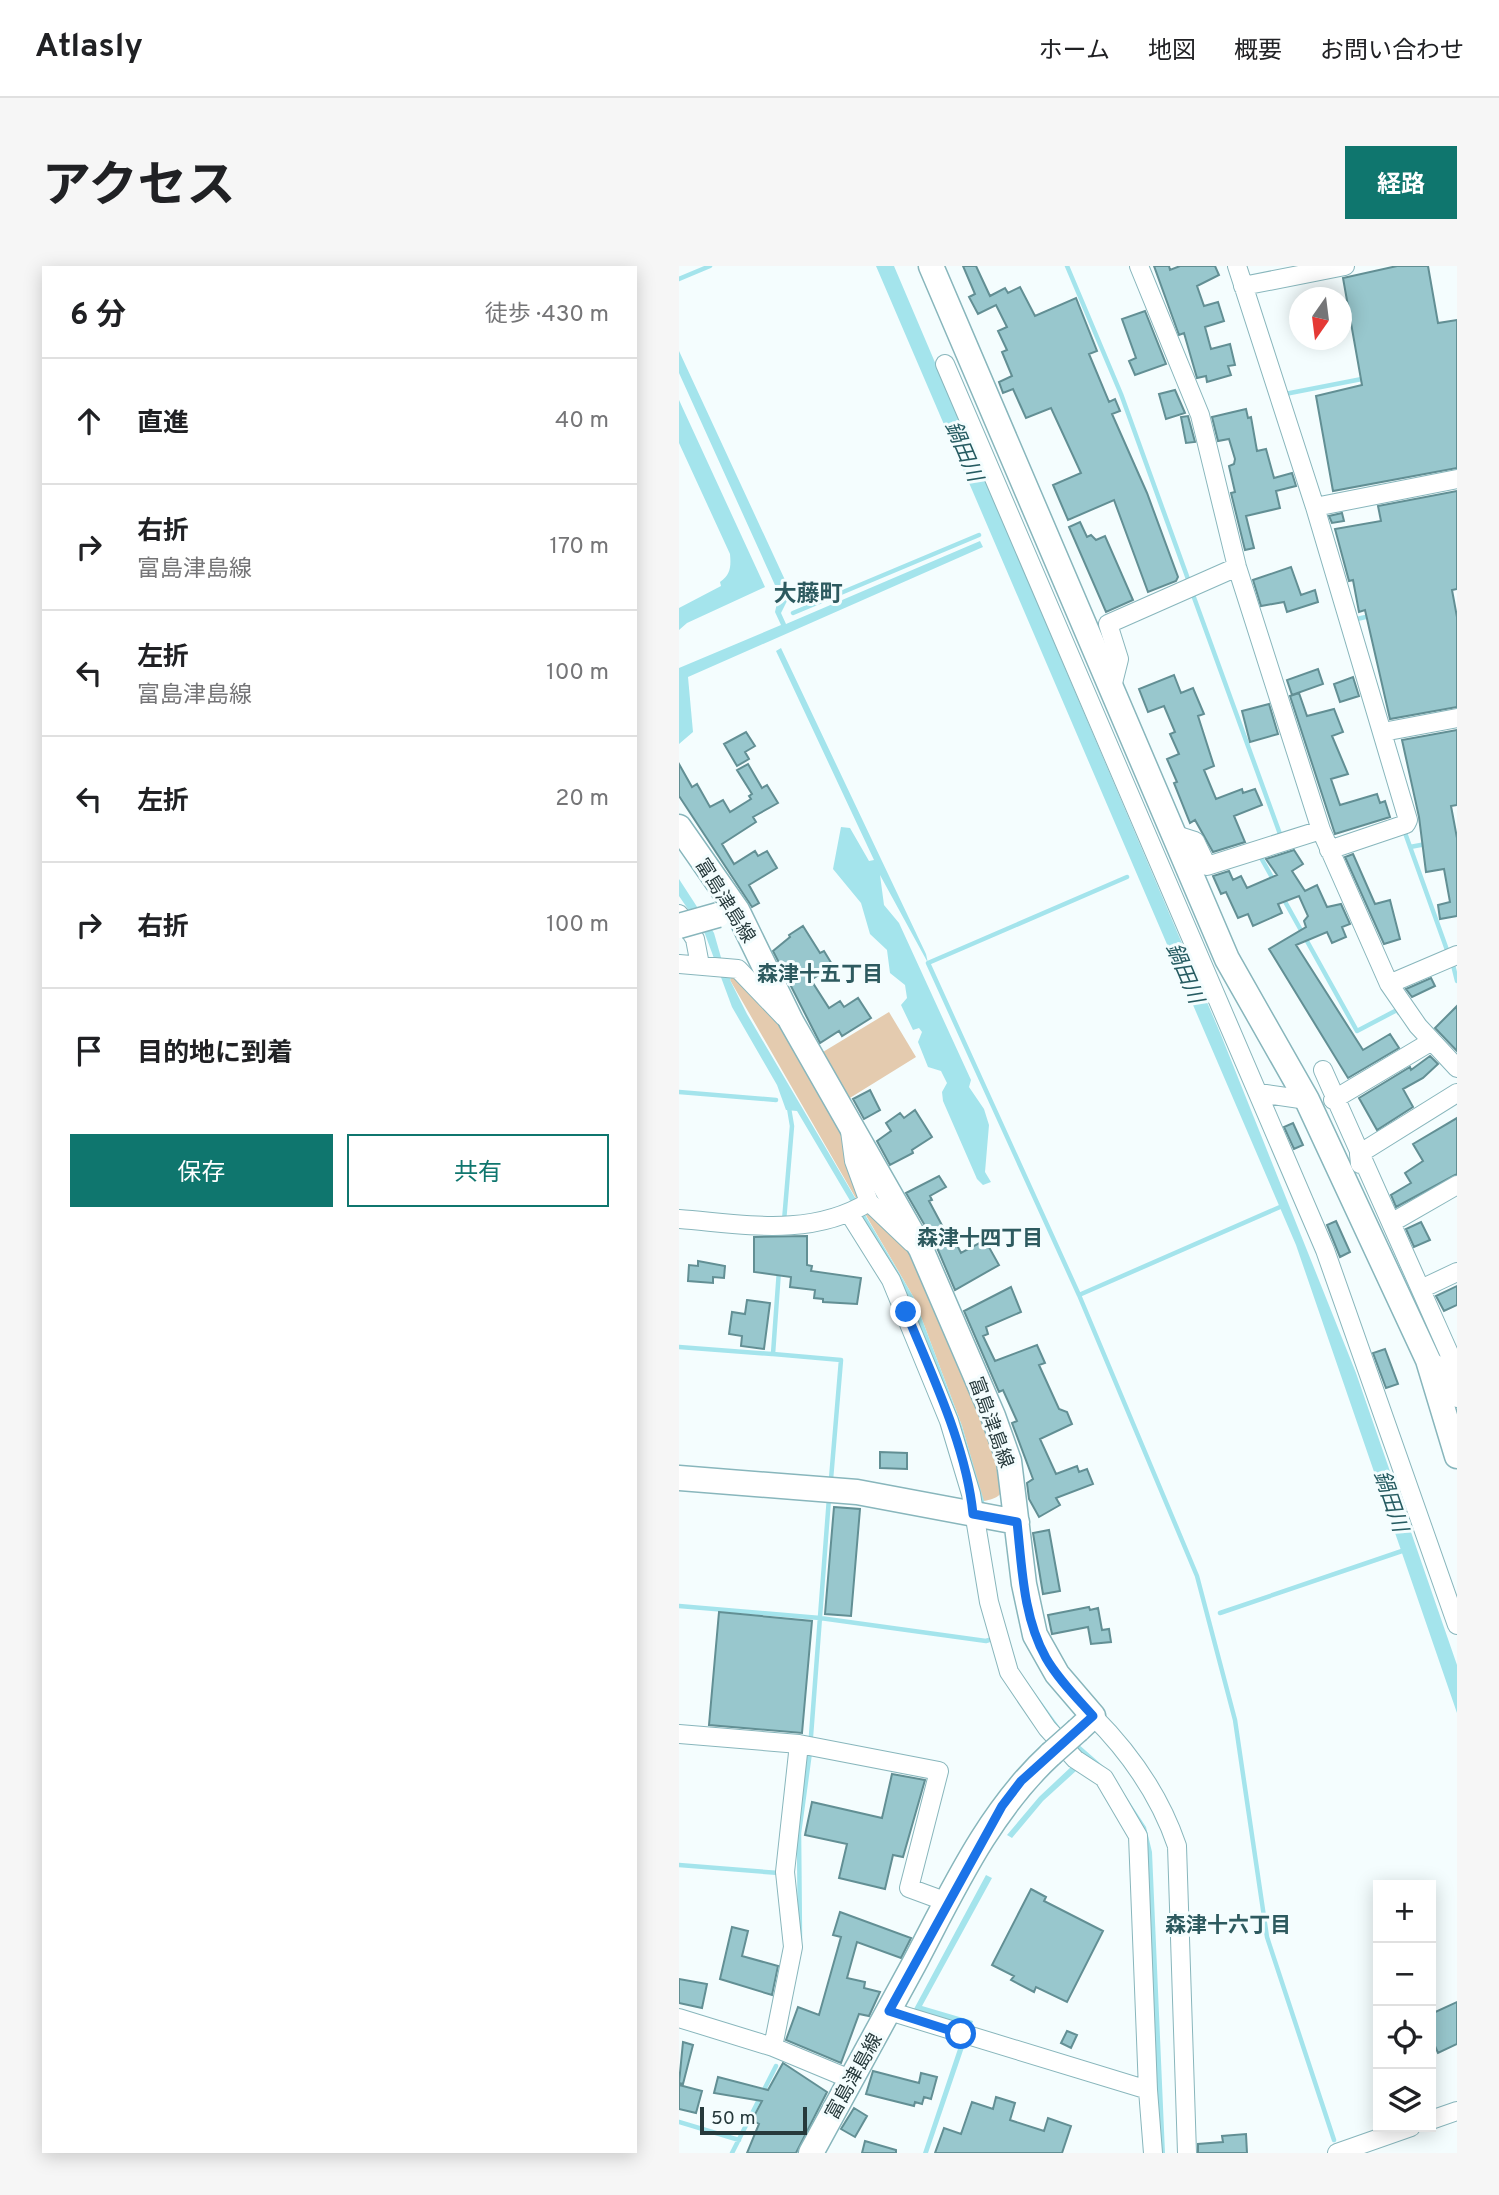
<!DOCTYPE html>
<html lang="ja">
<head>
<meta charset="utf-8">
<style>
	:root { --surface:#fff; --page:#f6f6f6; --text:#202124; --muted:#757577; --line:#e0e0e0; --accent:#0f766e }
	body { margin:0; font-family:Overpass,"Noto Sans JP",sans-serif; background:var(--page); color:var(--text) }
	.controls { position:absolute; right:21px; bottom:21px; display:grid; overflow:hidden; border-radius:0px; box-shadow:0 4px 18px #0003 }
	.controls button { width:63px; height:63px; display:grid; place-items:center; padding:0; border:0; border-bottom:2px solid var(--line); background:var(--surface); color:var(--text); font:35px sans-serif }
	.compass { position:absolute; left:610px; top:21px; width:63px; height:63px; border-radius:50%; background:var(--surface); box-shadow:0 4px 18px #0003; rotate:194deg }
	.scale { position:absolute; left:21px; bottom:18px; width:107px; box-sizing:border-box; padding-left:7px; border:4px solid #26393b; border-top:0; font-size:19px; line-height:24px; white-space:nowrap; color:#26393b; -webkit-text-stroke:5px #f4fdfe; paint-order:stroke }
	.stop { position:absolute; width:21px; height:21px; margin:-16px; border:5px solid #1a73e8; border-radius:50%; background:#fff }
	.stop.end { background:#1a73e8; border-color:#fff; box-shadow:0 2px 7px #0008 }
	.list { margin:0; padding:0; list-style:none }
	h2 { display:flex; justify-content:space-between; align-items:center; height:91px; margin:0; padding:0 28px; font-size:30px }
	h2 small { font-size:23px; font-weight:400; color:var(--muted) }
	.list li { display:grid; grid-template-columns:46px 1fr auto; gap:21px; align-items:center; box-sizing:border-box; height:126px; padding:0 28px; border-top:2px solid var(--line) }
	.list b { display:block; font-size:26px; white-space:nowrap }
	.list p { margin:0; font-size:23px; white-space:nowrap; color:var(--muted) }
	.list em { font-size:23px; font-style:normal; color:var(--muted) }
	.actions { display:flex; gap:14px; padding:21px 28px }
	.actions a { flex:1; padding:16px 0; border:2px solid var(--accent); border-radius:0px; text-align:center; font-size:24px; color:var(--accent) }
	.actions .main { background:var(--accent); color:#fff }
	.icon { flex:none; width:38px; height:38px; fill:none; stroke:currentColor; stroke-width:2; stroke-linecap:round; stroke-linejoin:round }
	.map { position:relative; flex:none; width:778px; height:1887px; overflow:hidden; border-radius:0px }
	header { display:flex; align-items:center; gap:42px; box-sizing:border-box; height:98px; padding:0 35px; background:var(--surface); border-bottom:2px solid var(--line) }
	header strong { font-size:33px }
	nav { display:flex; gap:38px; margin-inline-start:auto; font-size:24px }
	.intro { display:flex; align-items:center; justify-content:space-between; box-sizing:border-box; height:168px; padding:0 42px }
	h1 { margin:0; font-size:49px }
	.button { padding:18px 32px; border-radius:0px; background:var(--accent); color:#fff; font-size:24px; font-weight:700 }
	main { display:flex; gap:42px; padding:0 42px }
	aside { flex:1; background:var(--surface); border-radius:0px; box-shadow:0 4px 18px #0003 }
	.map>svg:first-child { display:block }
	.green { fill:#e4cbaf }
	.water { fill:#a4e4ec }
	.lines { fill:none; stroke-linecap:round; stroke-linejoin:round }
	.stream { stroke:#a4e4ec; stroke-width:4.5 }
	.building { fill:#98c7cd; stroke:#628f94; stroke-width:2 }
	.street-casing { stroke:#88b6bc; stroke-width:20 }
	.secondary-casing { stroke:#88b6bc; stroke-width:27 }
	.street { stroke:#fff; stroke-width:18 }
	.secondary { stroke:#fff; stroke-width:24 }
	.secondary-bridge-casing { stroke:#88b6bc; stroke-width:27; stroke-linecap:butt }
	.secondary-bridge { stroke:#fff; stroke-width:24 }
	.route { stroke:#1a73e8; stroke-width:9 }
	.labels { text-anchor:middle; stroke-width:6; stroke-linejoin:round; paint-order:stroke }
	.street-label { font-size:19px; fill:#26393b; stroke:#f4fdfe }
	.water-label { font-size:21px; font-style:italic; fill:#255b61; stroke:#f4fdfe }
	.neighbourhood-label { font-size:21px; font-weight:bold; fill:#2d5a5f; stroke:#f4fdfe }
	.quarter-label { font-size:23px; font-weight:bold; fill:#2d5a5f; stroke:#f4fdfe }
</style>
</head>
<body>
<header>
<strong>Atlasly</strong>
<nav><a>ホーム</a><a>地図</a><a>概要</a><a>お問い合わせ</a></nav>
</header>
<div class="intro"><h1>アクセス</h1><a class="button">経路</a></div>
<main>
<aside>
<h2>6 分<small>徒歩 · 430 m</small></h2>
<ul class="list">
<li><svg class="icon" aria-label="ahead" viewBox="0 0 24 24"><path d="M12 20V5M6 11l6-6 6 6"/></svg><div><b>直進</b></div><em>40 m</em></li>
<li><svg class="icon" aria-label="right" viewBox="0 0 24 24"><path d="M7 20v-9h11M14 6l5 5-5 5"/></svg><div><b>右折</b><p>富島津島線</p></div><em>170 m</em></li>
<li><svg class="icon" aria-label="left" viewBox="0 0 24 24"><path d="M17 20v-9H6M10 6l-5 5 5 5"/></svg><div><b>左折</b><p>富島津島線</p></div><em>100 m</em></li>
<li><svg class="icon" aria-label="left" viewBox="0 0 24 24"><path d="M17 20v-9H6M10 6l-5 5 5 5"/></svg><div><b>左折</b></div><em>20 m</em></li>
<li><svg class="icon" aria-label="right" viewBox="0 0 24 24"><path d="M7 20v-9h11M14 6l5 5-5 5"/></svg><div><b>右折</b></div><em>100 m</em></li>
<li><svg class="icon" aria-label="arrive" viewBox="0 0 24 24"><path d="M6 21V4h12l-3 4 3 4H6"/></svg><div><b>目的地に到着</b></div></li>
</ul>
<div class="actions"><a class="main">保存</a><a>共有</a></div>
</aside>
<div class="map">
<svg width="778" height="1887" viewBox="0 0 778 1887">
	<rect width="100%" height="100%" fill="#f4fdfe"/>
	<path class="green" d="M53,710l44,42 60,96 26,82 -4,6 -128,-222z
		M210,746l27,45 -71,44 -27,-46z
		M189,945l45,42 75,178c-2,26 39,64 -5,70l-21,-75 -48,-128 -50,-86z"/>
	<path class="water" d="M197,0h18l327,769 135,338 101,292v48l-161,-468z
		M0,85l112,242 -10,20 5,11 194,-83 3,6 -295,130 5,55 -14,12v-76l102,-43 -6,-13 4,-18 -100,-221z
		M0,134l86,187 -78,36 -8,7v-22l42,-22 -1,-4c11,-7 11,-16 10,-28l-51,-111z
		M102,382l145,306 2,9 -48,-88 4,30 15,18 72,157 -2,7 15,22 5,16 -4,47 6,10 -8,3 -6,-6 -34,-78 -1,-9 5,-9 -6,-12 -13,-4 -10,-25 4,-10 -3,-4 -6,2 -12,-25 6,-7 -2,-13 -15,-12 -3,-23 -17,-16 -9,-31 -28,-34 8,-42 9,1 19,33 5,-1 -98,-209z
		M0,613l35,54 8,28 10,15 -2,4 17,34 167,284 48,128 24,82 -1,15 12,74 21,72 43,60 49,43 36,55 6,25 13,301h-6l-17,-318 -85,-103 -52,-83 -27,-143 -126,-302 -55,-93 -11,-1 -9,-25 -45,-78 -27,-73 -26,-38z
		M394,1499l4,5 -34,31 -31,37 -5,-3 32,-38z
		M307,1609l6,3 -70,128 51,15 -45,132h-5l43,-128 -52,-16z"/>
	<g class="lines">
		<path class="stream" d="M388,0l54,128 67,185
			M0,13l31,-13
			M606,128l82,-16
			M513,326l88,242
			M114,347l186,-78
			M678,353l13,-3
			M725,564l43,120
			M731,581l16,-3
			M581,590l14,25
			M448,611l-199,86 151,332 118,281 38,144 32,217 67,203
			M604,632l74,133 40,-21 2,3
			M774,699l4,16
			M0,826l97,8
			M105,955l8,-95 -3,-18
			M100,1004l-6,84 68,6 -10,119
			M400,1029l201,-88
			M0,1081l93,7
			M0,1340l141,12 166,23 6,-2
			M541,1347l182,-62
			M132,1470l18,-238
			M0,1599l100,8
			M121,1674l-1,-107 11,-81
			M0,1856l60,18
			M53,1887l44,-87"/>
	</g>
	<path class="building" d="M284,0h13l14,30 15,-8 3,5 12,-6 15,29 41,-18 21,53 -8,3 20,48 6,-3 5,12 -8,3 35,79 31,84 -2,4 -28,11 -34,-92 -46,20 -15,-35 28,-12 -30,-65 -25,10 -13,-29 -10,4 -4,-11 13,-6 -10,-24 5,-2 -9,-19 9,-4 -11,-22 -18,9 -9,-17 6,-3z
		M475,0h15l1,4 10,-4h35l4,9 -22,11 7,20 14,-4 6,19 -19,6 6,22 19,-5 5,21 -7,1 3,9 -24,7 -1,-6 -9,2 -13,-45 -5,2z
		M718,0h31l10,57 19,-3v148l-124,23 -17,-95 46,-11 -19,-107z
		M466,45l21,53 -31,11 -6,-14 7,-3 -14,-39z
		M496,124l10,23 -19,6 -7,-25z
		M567,143l2,9 3,-1 6,34 9,-2 8,29 18,-5 4,13 -20,5 4,17 -34,8 8,32 -9,2 -14,-57 4,-1 -6,-26 5,-2 1,-5 -6,-20 -11,2 -6,-24z
		M509,150l7,26 -9,1 -5,-26z
		M778,225v98l-5,1 5,27v90l-67,12 -25,-109 -6,2 -6,-32 -4,1 -14,-52 46,-8 -3,-15z
		M663,247l2,8 -12,2 -3,-7z
		M401,256l7,15 4,-2 5,5 9,-4 28,64 -27,12 -37,-85z
		M612,301l10,28 14,-5 3,12 -31,10 -3,-10 -23,4 -8,-26z
		M639,403l5,15 -31,11 -5,-15z
		M495,409l7,18 12,-5 11,26 -6,2 16,50 -10,4 12,29 26,-10 1,4 12,-4 7,16 -28,11 11,26 -32,10 -18,-32 -5,3 -16,-40 3,-1 -10,-23 12,-5 -9,-20 5,-2 -11,-26 -16,6 -9,-23z
		M674,411l6,19 -19,6 -6,-18z
		M620,427l8,23 27,-7 9,23 -11,4 16,38 -17,5 9,26 37,-11 3,9 5,-2 5,16 -55,17 -45,-138z
		M590,438l9,30 -28,8 -8,-31z
		M778,464v75l-6,1 6,32v78l-17,3 -2,-14 12,-3 -6,-33 -18,3 -7,-55 -17,-77z
		M67,466l9,14 -10,6 4,7 -12,7 -13,-22z
		M0,498l13,23 5,-3 13,23 13,-7 7,12 21,-13 -2,-3 3,-2 -15,-24 11,-6 14,24 5,-3 11,18 -25,14 3,5 -34,22 12,20 21,-13 3,5 9,-5 10,17 -28,17 10,18 -7,4 -73,-111z
		M615,584l9,14 -11,7 13,20 12,-6 10,22 14,-3 9,20 -8,3 4,10 -14,6 -5,-11 -31,13 67,105 27,-16 9,14 -51,30 -79,-129 37,-22 -2,-6 4,-5 -9,-20 -21,8 4,9 -29,13 -5,-12 -10,4 -12,-26 -5,2 -8,-18 16,-5 4,9 8,-4 6,12 30,-13 -11,-16z
		M674,588l22,50 15,-4 10,39 -16,5 -39,-87z
		M124,660l17,27 4,-2 9,15 -22,14 18,28 11,-7 4,6 14,-9 13,20 -29,18 -3,-5 -19,12 -47,-92 17,-14 -1,-2z
		M752,712l4,8 -23,11 -6,-8z
		M778,740v45l-22,-23z
		M751,790l8,8 -15,14 -20,11 10,18 -36,23 -18,-32 51,-31 1,3z
		M191,824l10,20 -16,9 -11,-20z
		M236,844l17,27 -20,13 1,3 -23,12 -13,-24 14,-10 -5,-8 14,-10 4,5z
		M778,852v56l-61,33 -5,-12 20,-12 -6,-10 18,-12 -10,-17z
		M614,857l10,22 -9,4 -10,-22z
		M260,910l7,11 -16,9 2,4 -3,1 15,28 4,-2 13,26 24,-13 14,25 -44,25 -20,-47 -29,-50z
		M657,955l14,31 -10,5 -13,-32z
		M742,956l9,18 -16,7 -8,-18z
		M128,970v29l5,1 -1,5 50,7 -4,26 -34,-2v-3l-9,-1 1,-8 -25,-3 1,-10 -37,-5v-35z
		M19,995l27,5 -1,12 -11,-1v6l-25,-2 1,-16 9,1z
		M778,1020v19l-13,6 -8,-15z
		M332,1021l10,25 -35,15 2,7 -5,2 12,25 42,-16 8,18 -6,2 20,44 8,3 5,12 -32,15 16,35 21,-8 2,6 8,-3 6,15 -37,14 4,7 -21,12 -10,-18 -2,-16 6,-4 -21,-56 5,-2 -14,-31 -4,2 -35,-81z
		M68,1034l23,3 -6,46 -23,-3 1,-10 -13,-2 3,-22 13,2z
		M706,1083l13,35 -12,4 -13,-35z
		M201,1186l27,1v16l-27,-1z
		M155,1241l26,2 -9,107 -26,-2z
		M370,1264l11,61 -17,3 -10,-61z
		M410,1341l1,3 8,-2 4,22 7,-1 2,13 -20,2 -3,-17 -36,7 -4,-19z
		M40,1346l93,9 -10,112 -93,-8z
		M213,1508l33,6 -22,77 -10,-2 -8,34 -46,-11 8,-34 -42,-9 7,-33 70,16z
		M352,1623l15,8 -2,4 59,30 -36,71 -31,-15 -2,5 -23,-12 3,-4 -22,-11z
		M161,1646l71,26 -10,20 -44,-16 -10,36 18,4 -1,6 16,4 -11,24 -10,-2 -18,49 -55,-23 12,-33 21,8 22,-78 -8,-2z
		M53,1661l16,4 -6,25 36,10 -6,29 -52,-16z
		M0,1713l28,5 -5,24 -23,-5z
		M778,1736v42l-19,9 -7,-16v-23z
		M388,1765l10,4 -6,13 -10,-5z
		M4,1776l10,3 -10,39 -4,-1z
		M104,1797l44,29 -31,61h-49l12,-29 -7,-4 10,-19 -48,-8 4,-16 50,13z
		M194,1805l46,12 2,-10 16,4 -6,22 -7,-2 -2,7 -7,-2 -1,4 -48,-12z
		M0,1819l23,6 -6,22 -17,-4z
		M317,1831l19,6 -5,17 34,11 4,-13 23,8 -9,27h-127l9,-25 17,6 11,-32 21,7z
		M175,1842l13,8 -12,21 -14,-8z
		M567,1868l1,19h-49v-9l25,-2 -1,-6z
		M186,1875l31,9v3h-34z"/>
	<g class="lines">
		<defs>
			<path id="street" d="M460,0l61,149 37,152 84,263 68,154 29,42 39,42
				M558,0l78,241 93,313 -2,4 -77,26
				M564,20l102,-20
				M266,98l380,886 132,375
				M636,241l142,-28
				M432,425l8,-32 -11,-35 129,-57
				M704,466l74,-14
				M494,568l22,7 12,25 114,-36
				M0,648l16,25 5,26
				M0,698l59,5 46,48
				M710,718l68,-29
				M644,804l134,301
				M580,827l48,7
				M654,834l99,-59
				M681,898l-1,-10 98,-61
				M190,936l43,41
				M170,947l42,67 58,141 22,73 18,108 20,70 38,56 28,31 29,19 34,58 10,254
				M0,953c65,5 131,19 190,-17l-15,-41 -4,-30
				M712,957l66,-38
				M742,1023l36,-17
				M755,1097l11,7 12,28
				M414,1450c37,37 67,80 84,130l10,307
				M0,1468l120,10 140,27 -30,117 38,14
				M210,1745l259,79 5,63
				M0,1752l94,29 77,32
				M94,1781l20,-100 -8,-75 14,-128
				M752,1854l26,-9
				M658,1887l74,-26"/>
			<path id="secondary" d="M252,0l296,693 80,141 121,260 29,96
				M0,561l58,83 54,111 130,228 72,167 16,45 15,123 11,51 22,39 36,42 -15,14
				M0,1212l178,14 160,30
				M132,1887c34,-63 69,-126 103,-189 39,-74 75,-153 137,-210"/>
		</defs>
		<use href="#street" class="street-casing"/>
		<use href="#secondary" class="secondary-casing"/>
		<use href="#street" class="street"/>
		<use href="#secondary" class="secondary"/>
		<defs>
			<path id="secondary-bridge" d="M0,660l39,-11
				M372,1488l27,-24"/>
		</defs>
		<use href="#secondary-bridge" class="secondary-bridge-casing"/>
		<use href="#secondary-bridge" class="secondary-bridge"/>
	</g>
	<g class="lines">
		<path class="route" d="M227,1046c26,64 60,133 67,202l44,8c5,45 6,95 29,136 12,21 31,40 47,58l-72,65 -19,25 -113,205 72,23"/>
	</g>
	<g class="labels">
		<g class="street-label">
			<text transform="translate(47 634) rotate(58)" y="7">富島津島線</text>
			<text transform="translate(313 1156) rotate(70)" y="7">富島津島線</text>
			<text transform="translate(174 1810) rotate(-61)" y="7">富島津島線</text>
		</g>
		<g class="water-label">
			<text transform="translate(285 185) rotate(67)" y="7">鍋田川</text>
			<text transform="translate(506 707) rotate(67)" y="7">鍋田川</text>
			<text transform="translate(712 1235) rotate(71)" y="7">鍋田川</text>
		</g>
		<g class="neighbourhood-label">
			<text x="141" y="715">森津十五丁目</text>
			<text x="301" y="979">森津十四丁目</text>
			<text x="549" y="1666">森津十六丁目</text>
		</g>
		<g class="quarter-label">
			<text x="129" y="335">大藤町</text>
		</g>
	</g>
</svg>
<div class="controls">
<button>+</button>
<button>−</button>
<button><svg class="icon" aria-label="locate" viewBox="0 0 24 24"><circle cx="12" cy="12" r="6"/><path d="M12 2v4M12 18v4M2 12h4M18 12h4"/></svg></button>
<button><svg class="icon" aria-label="layers" viewBox="0 0 24 24"><path d="M12 4l9 5-9 5-9-5zM3 14l9 5 9-5"/></svg></button>
</div>
<svg class="compass" viewBox="-18 -18 36 36"><path d="M0-13l5 13h-10z" fill="#e53935"/><path d="M0 13l5-13h-10z" fill="#757577"/></svg>
<div class="scale">50 m</div>
<div class="stop" style="left:282px;top:1768px"></div>
<div class="stop end" style="left:227px;top:1046px"></div>
</div>
</main>
</body>
</html>
